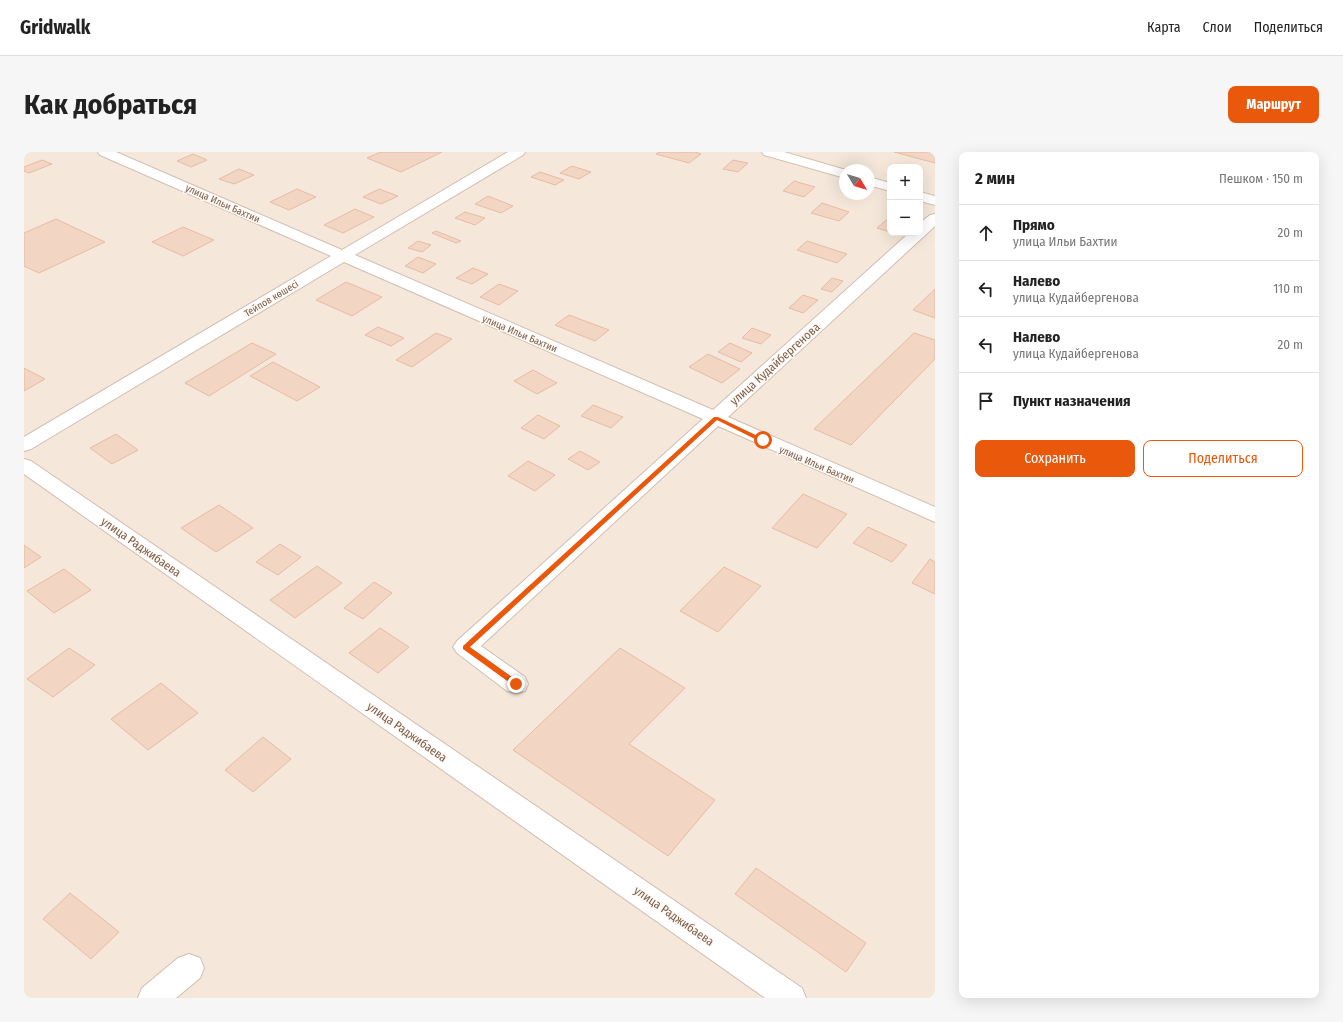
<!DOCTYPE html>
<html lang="ru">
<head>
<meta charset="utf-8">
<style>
	:root { --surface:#fff; --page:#f6f6f6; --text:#222; --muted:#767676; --line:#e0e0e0; --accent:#ea580c }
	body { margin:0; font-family:"Fira Sans Condensed",sans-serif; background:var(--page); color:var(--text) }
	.controls { position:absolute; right:12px; top:12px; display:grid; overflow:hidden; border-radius:8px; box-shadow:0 4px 16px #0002 }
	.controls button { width:36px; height:36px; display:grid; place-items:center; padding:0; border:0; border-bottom:1px solid var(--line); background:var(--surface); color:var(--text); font:20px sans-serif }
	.compass { position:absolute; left:815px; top:12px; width:36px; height:36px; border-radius:50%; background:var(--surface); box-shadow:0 4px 16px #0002; rotate:128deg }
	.stop { position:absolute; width:12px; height:12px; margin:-9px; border:3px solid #ea580c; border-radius:50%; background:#fff }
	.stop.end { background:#ea580c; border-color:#fff; box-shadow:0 1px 4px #0008 }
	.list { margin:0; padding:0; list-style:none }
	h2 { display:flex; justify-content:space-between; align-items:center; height:52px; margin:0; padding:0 16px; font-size:17px }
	h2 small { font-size:13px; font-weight:400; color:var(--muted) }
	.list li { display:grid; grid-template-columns:26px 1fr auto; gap:12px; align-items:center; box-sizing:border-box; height:56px; padding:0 16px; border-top:1px solid var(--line) }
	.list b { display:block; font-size:15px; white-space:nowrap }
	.list p { margin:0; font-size:13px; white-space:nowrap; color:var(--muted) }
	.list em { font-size:13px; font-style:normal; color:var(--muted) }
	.actions { display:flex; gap:8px; padding:12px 16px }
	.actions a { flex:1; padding:9px 0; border:1px solid var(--accent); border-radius:8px; text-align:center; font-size:14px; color:var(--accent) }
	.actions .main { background:var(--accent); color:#fff }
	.icon { flex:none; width:22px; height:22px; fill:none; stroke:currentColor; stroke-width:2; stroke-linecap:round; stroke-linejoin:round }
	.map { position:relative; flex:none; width:911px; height:846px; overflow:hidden; border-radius:8px }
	header { display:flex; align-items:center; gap:24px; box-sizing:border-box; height:56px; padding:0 20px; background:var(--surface); border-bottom:1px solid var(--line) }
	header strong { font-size:19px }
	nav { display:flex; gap:22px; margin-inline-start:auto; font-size:14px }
	.intro { display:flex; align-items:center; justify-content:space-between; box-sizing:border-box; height:96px; padding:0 24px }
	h1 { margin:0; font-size:28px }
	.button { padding:10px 18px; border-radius:8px; background:var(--accent); color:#fff; font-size:14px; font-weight:700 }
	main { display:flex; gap:24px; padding:0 24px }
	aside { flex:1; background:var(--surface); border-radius:8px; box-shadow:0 4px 16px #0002 }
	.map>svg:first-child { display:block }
	.residential { fill:#f5e8da; fill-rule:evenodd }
	.building { fill:#f3d5c3; stroke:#e6bba3 }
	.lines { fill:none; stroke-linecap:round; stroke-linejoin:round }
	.street-casing { stroke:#d1beb0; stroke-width:2 }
	.secondary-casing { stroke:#d6c0b0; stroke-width:2 }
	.street { fill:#fff; fill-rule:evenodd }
	.secondary { fill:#fff; fill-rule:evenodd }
	.route { fill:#ea580c }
	.labels { text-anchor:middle; stroke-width:3; stroke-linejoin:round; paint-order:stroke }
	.far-street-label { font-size:10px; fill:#7a5c4d; stroke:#fffaf3 }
	.street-label { font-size:12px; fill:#7a5c4d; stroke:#fffaf3 }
</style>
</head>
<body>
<header>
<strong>Gridwalk</strong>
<nav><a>Карта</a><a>Слои</a><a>Поделиться</a></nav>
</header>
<div class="intro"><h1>Как добраться</h1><a class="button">Маршрут</a></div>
<main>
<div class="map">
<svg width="911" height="846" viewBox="0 0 911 846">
	<rect width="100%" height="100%" fill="#fdf6ec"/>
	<path class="residential" d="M0,0h911v846h-911zM866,15h30v66h-30zM821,18h24v24h-24z"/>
	<path class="building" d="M357,0h61l-41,20 -34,-14z
		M635,0h36l6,2 -12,9 -33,-9z
		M870,0h41v11z
		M169,2l14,6 -16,7 -14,-6z
		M18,8l10,4 -23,9 -5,-2v-4z
		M709,8l15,3 -10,9 -15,-3z
		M548,14l19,6 -12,7 -19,-6z
		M215,17l15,6 -20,9 -15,-5z
		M516,20l24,8 -9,5 -24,-8z
		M770,29l21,6 -11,10 -21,-6z
		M273,37l19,8 -27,13 -19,-8z
		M355,37l19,7 -17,8 -18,-7z
		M464,44l25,10 -12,7 -26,-9z
		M798,51l27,9 -10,9 -28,-8z
		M331,57l19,8 -31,16 -19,-8z
		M441,60l20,6 -10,7 -20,-7z
		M866,65v15l-13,-4z
		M32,67l49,23 -66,31 -15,-7v-33z
		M159,75l31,13 -31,16 -31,-14z
		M412,79l25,10 -5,2 -24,-10z
		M394,89l13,4 -9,7 -14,-4z
		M783,89l40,13 -10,9 -40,-13z
		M394,105l18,7 -13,9 -18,-7z
		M449,116l15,6 -16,10 -16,-6z
		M808,126l11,3 -11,11 -11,-3z
		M322,130l36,15 -30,19 -36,-16z
		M475,132l19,7 -19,14 -19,-8z
		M911,137v29l-22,-8z
		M779,143l15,5 -15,13 -14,-5z
		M545,163l40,15 -14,11 -40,-16z
		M354,175l26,11 -13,8 -26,-11z
		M728,176l19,7 -10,9 -19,-6z
		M412,181l16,6 -40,28 -16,-7z
		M890,181l21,7v19l-84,86 -37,-16z
		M228,191l24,11 -67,42 -24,-13z
		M706,191l22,10 -11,9 -23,-10z
		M684,202l32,15 -18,14 -33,-16z
		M249,210l47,25 -23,14 -47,-25z
		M0,216l21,11 -21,12z
		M509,218l24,13 -20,11 -23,-13z
		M569,253l30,12 -12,11 -30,-12z
		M514,263l22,11 -16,13 -23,-11z
		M92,282l22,16 -26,14 -22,-16z
		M556,299l20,11 -12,8 -20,-11z
		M504,309l27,14 -20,16 -27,-15z
		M779,342l44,20 -30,34 -45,-20z
		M195,353l34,23 -37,24 -35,-24z
		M844,375l39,18 -15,17 -39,-19z
		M256,392l21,13 -23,18 -22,-13z
		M0,393l17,12 -17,11z
		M906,407l5,3v32l-23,-11z
		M293,414l25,17 -47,35 -25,-18z
		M700,415l37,19 -43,46 -38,-21z
		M40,417l27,21 -37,23 -27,-22z
		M350,430l18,11 -29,26 -19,-11z
		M356,476l29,19 -31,26 -29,-20z
		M45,496l26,17 -42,32 -26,-18z
		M596,496l65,40 -56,56 86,56 -47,56 -155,-106z
		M137,531l37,30 -50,37 -37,-31z
		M239,585l28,22 -38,33 -28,-22z
		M732,716l110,75 -20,29 -111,-78z
		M46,741l49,39 -28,27 -48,-40z"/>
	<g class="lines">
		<defs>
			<path id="street" d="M74,0h18l226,98 166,-98h17l-2,3 -168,100 358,155 196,-177h11v-10l10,-8 5,-1v12l-207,191 207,90v15l-217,-96 -237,220 44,31 3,7 -3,7 -9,2 -9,-2 -50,-38 -4,-6 4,-6 246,-222 -359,-157 -313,187 -7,2v-14l307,-181 -231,-101z
				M0,307l7,2 771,527 4,10h-41l-741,-524z
				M165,802l11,4 4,10 -4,10 -24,20h-38l4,-10 36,-30z"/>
			<path id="secondary" d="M738,0h22l62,18 -1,8 -81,-23z
				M845,25l21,6v8l-21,-6z
				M896,40l15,4v9l-15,-4z"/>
		</defs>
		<use href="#street" class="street-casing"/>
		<use href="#secondary" class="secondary-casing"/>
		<use href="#street" class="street"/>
		<use href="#secondary" class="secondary"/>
	</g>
	<path class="route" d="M690,265h4l48,23 -5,2 -44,-22 -247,227 49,35v4h-5l-51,-37v-3z"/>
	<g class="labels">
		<g class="far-street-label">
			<text transform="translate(199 51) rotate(24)" y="4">улица Ильи Бахтии</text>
			<text transform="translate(247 146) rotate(-31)" y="4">Тейпов көшесі</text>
			<text transform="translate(496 181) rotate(23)" y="4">улица Ильи Бахтии</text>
			<text transform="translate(793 312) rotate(23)" y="4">улица Ильи Бахтии</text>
		</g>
		<g class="street-label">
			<text transform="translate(751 212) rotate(-42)" y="4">улица Кудайбергенова</text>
			<text transform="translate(117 395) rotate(35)" y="4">улица Раджибаева</text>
			<text transform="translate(383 580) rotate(35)" y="4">улица Раджибаева</text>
			<text transform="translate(650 764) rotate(35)" y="4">улица Раджибаева</text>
		</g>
	</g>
</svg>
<div class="controls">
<button>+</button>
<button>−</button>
</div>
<svg class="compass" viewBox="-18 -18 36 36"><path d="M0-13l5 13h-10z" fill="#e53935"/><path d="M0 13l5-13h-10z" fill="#767676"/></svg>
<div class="stop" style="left:739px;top:288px"></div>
<div class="stop end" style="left:492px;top:532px"></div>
</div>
<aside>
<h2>2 мин<small>Пешком · 150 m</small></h2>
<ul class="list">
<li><svg class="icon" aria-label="ahead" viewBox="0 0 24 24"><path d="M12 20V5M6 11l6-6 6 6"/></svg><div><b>Прямо</b><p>улица Ильи Бахтии</p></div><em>20 m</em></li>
<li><svg class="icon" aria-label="left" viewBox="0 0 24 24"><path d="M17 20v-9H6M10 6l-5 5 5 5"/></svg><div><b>Налево</b><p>улица Кудайбергенова</p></div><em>110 m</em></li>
<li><svg class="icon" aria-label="left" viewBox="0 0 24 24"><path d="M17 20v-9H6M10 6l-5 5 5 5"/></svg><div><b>Налево</b><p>улица Кудайбергенова</p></div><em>20 m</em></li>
<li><svg class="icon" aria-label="arrive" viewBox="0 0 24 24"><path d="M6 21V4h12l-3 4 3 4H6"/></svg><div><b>Пункт назначения</b></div></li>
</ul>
<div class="actions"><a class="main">Сохранить</a><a>Поделиться</a></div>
</aside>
</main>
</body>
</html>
